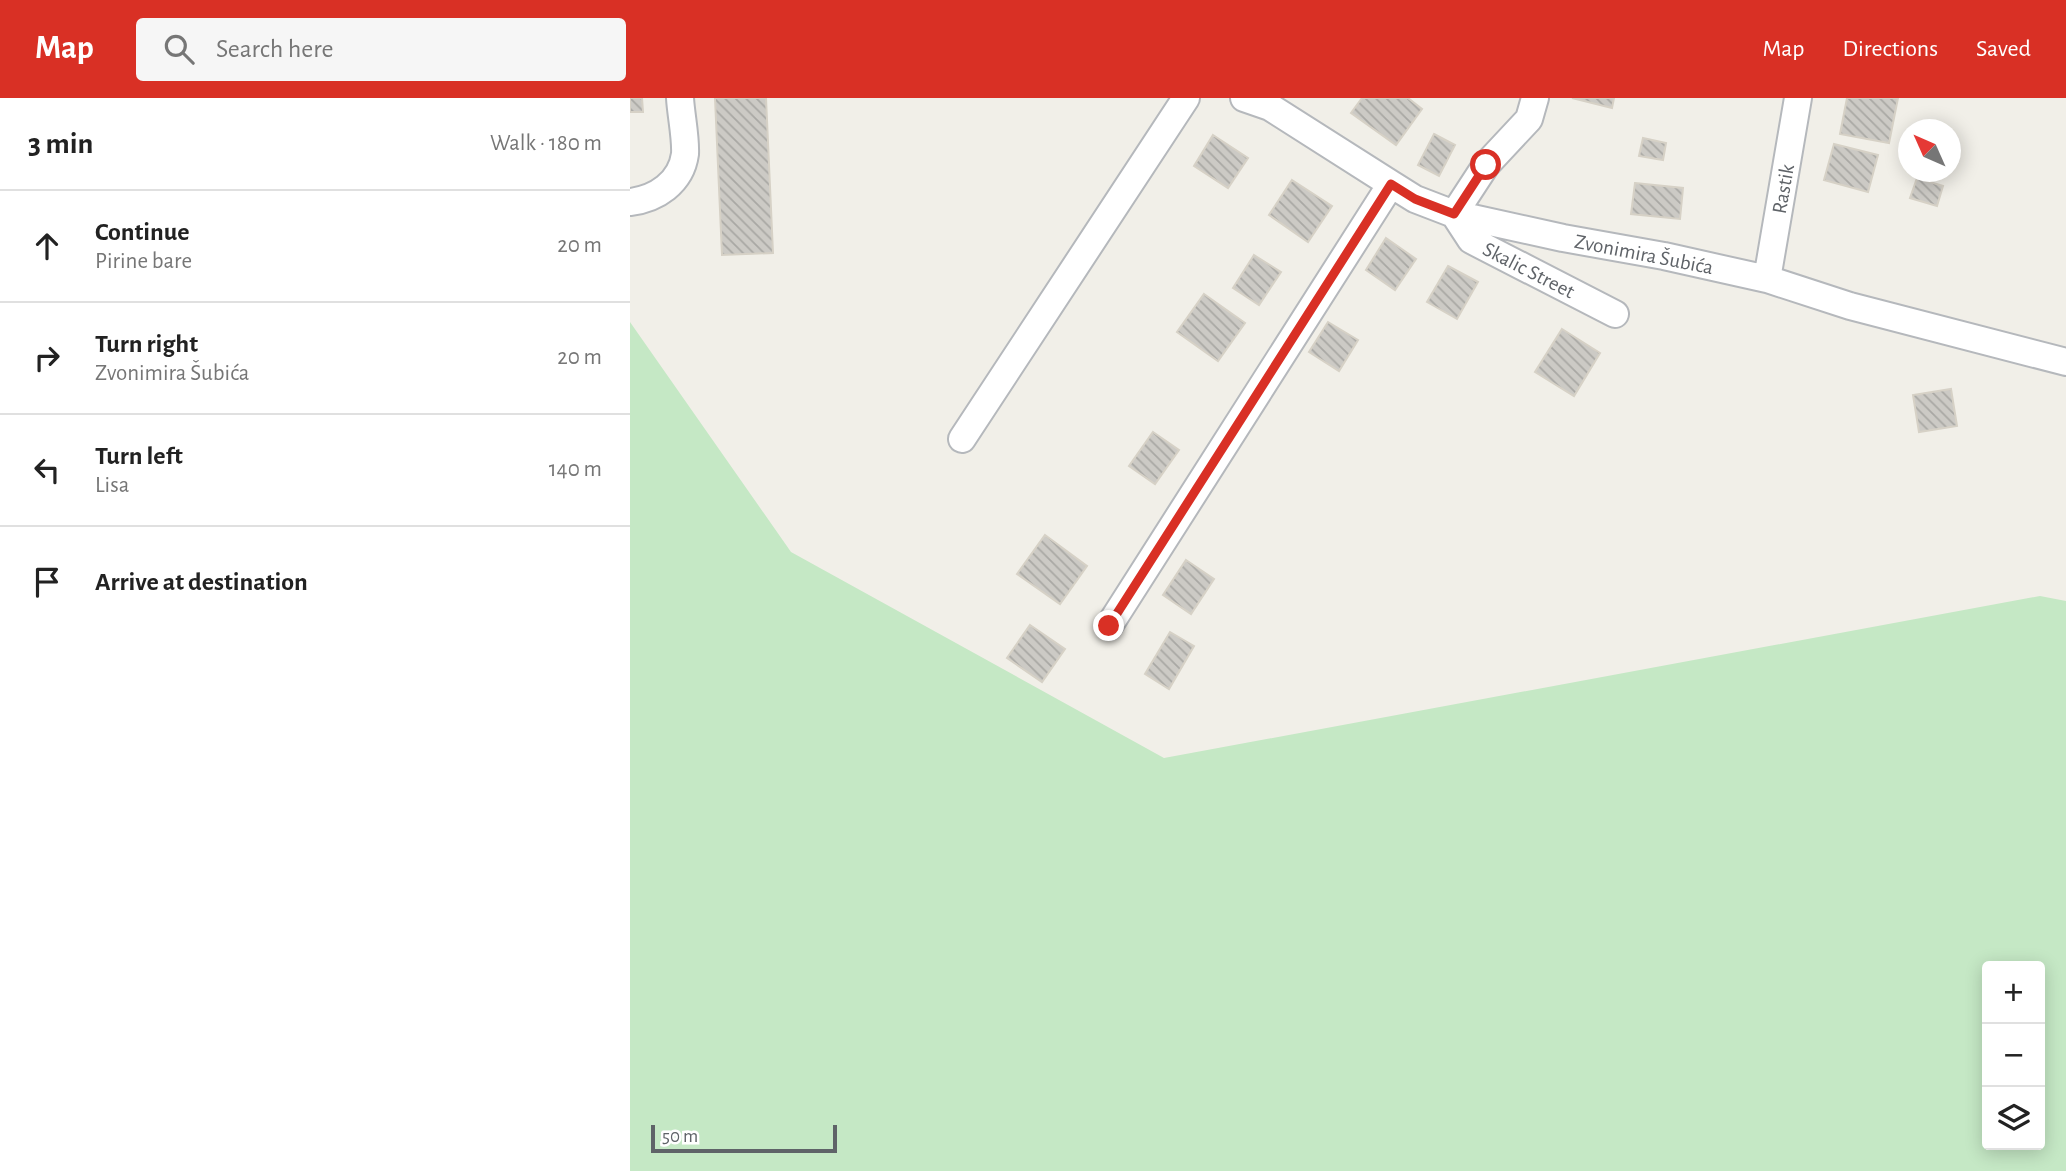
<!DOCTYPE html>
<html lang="en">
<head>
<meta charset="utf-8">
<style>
	:root { --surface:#fff; --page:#f6f6f6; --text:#222; --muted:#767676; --line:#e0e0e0; --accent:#d93025 }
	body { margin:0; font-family:"Alegreya Sans",sans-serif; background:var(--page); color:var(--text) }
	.controls { position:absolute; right:21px; bottom:21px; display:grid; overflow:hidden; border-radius:7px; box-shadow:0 4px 18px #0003 }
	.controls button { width:63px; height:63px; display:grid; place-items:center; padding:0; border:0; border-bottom:2px solid var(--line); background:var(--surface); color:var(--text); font:35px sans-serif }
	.compass { position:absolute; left:1268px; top:21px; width:63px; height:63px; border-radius:50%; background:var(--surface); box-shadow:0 4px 18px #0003; rotate:315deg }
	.scale { position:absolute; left:21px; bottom:18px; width:186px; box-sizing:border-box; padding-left:7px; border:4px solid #5f6368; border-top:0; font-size:19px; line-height:24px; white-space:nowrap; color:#5f6368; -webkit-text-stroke:5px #fff; paint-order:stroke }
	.stop { position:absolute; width:21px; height:21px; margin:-16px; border:5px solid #d93025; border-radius:50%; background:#fff }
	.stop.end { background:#d93025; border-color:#fff; box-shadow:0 2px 7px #0008 }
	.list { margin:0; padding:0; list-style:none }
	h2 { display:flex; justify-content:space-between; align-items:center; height:91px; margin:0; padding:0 28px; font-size:30px }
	h2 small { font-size:23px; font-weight:400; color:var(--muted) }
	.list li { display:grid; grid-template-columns:46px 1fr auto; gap:21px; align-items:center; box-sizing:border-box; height:112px; padding:0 28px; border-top:2px solid var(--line) }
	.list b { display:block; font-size:26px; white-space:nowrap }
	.list p { margin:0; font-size:23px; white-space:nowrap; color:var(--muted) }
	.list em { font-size:23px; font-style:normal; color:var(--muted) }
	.icon { flex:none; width:38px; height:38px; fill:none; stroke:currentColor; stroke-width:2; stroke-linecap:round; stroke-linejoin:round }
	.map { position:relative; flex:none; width:1436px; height:1073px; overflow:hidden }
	header { display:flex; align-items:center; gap:42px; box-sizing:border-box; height:98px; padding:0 35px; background:var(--accent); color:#fff }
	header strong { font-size:33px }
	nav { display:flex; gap:38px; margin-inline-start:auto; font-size:24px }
	.search { width:490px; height:63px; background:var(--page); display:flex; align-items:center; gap:18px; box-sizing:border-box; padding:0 24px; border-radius:7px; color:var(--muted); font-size:26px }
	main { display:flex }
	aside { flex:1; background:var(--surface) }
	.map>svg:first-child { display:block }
	.grass { fill:#c5e8c5; fill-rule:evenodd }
	.building { fill:url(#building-back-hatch); stroke:#d6d1c6; stroke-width:2 }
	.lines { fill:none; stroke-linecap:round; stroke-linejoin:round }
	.minor-casing { stroke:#b5b8bc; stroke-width:30 }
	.minor { stroke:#fff; stroke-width:26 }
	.route { stroke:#d93025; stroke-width:9 }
	.labels { text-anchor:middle; stroke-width:5; stroke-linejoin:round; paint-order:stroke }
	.street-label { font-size:21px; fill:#5f6368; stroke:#fff }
</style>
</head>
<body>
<header>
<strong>Map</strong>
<div class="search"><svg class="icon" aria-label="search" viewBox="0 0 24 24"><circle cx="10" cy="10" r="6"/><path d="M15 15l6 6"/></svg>Search here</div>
<nav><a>Map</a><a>Directions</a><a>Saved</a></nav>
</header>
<main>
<aside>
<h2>3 min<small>Walk · 180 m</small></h2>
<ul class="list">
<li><svg class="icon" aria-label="ahead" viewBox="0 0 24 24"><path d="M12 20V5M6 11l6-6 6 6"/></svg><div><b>Continue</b><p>Pirine bare</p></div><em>20 m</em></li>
<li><svg class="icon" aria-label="right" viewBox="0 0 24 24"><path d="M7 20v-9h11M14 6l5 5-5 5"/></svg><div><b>Turn right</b><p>Zvonimira Šubića</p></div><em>20 m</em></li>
<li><svg class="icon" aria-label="left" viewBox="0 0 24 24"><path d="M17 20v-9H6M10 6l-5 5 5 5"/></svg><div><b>Turn left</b><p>Lisa</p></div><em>140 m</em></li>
<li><svg class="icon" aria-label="arrive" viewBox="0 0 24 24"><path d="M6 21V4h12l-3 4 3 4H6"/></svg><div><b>Arrive at destination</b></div></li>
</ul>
</aside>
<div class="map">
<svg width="1436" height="1073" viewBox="0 0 1436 1073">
	<defs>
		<pattern id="building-back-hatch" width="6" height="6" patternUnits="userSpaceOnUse" patternTransform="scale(1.75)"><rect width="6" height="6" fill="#cccac5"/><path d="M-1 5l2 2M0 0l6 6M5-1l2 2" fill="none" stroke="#a9a8a4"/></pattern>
	</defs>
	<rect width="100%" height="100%" fill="#f1efe8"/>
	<path class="grass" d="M0,224l161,230 373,206 876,-162 26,5v570h-1436zM1357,868h53v179h-53z"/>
	<path class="building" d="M0,0h12l1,14h-13z
		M85,0h51l7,155 -51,2z
		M732,0h46l14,11 -26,36 -45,-32z
		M942,0h42l-2,10z
		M1217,0h51l-9,45 -49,-9z
		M804,36l21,11 -16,31 -21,-11z
		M583,37l35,23 -20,30 -34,-22z
		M1013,40l23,5 -3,17 -24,-4z
		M1204,46l44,11 -10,37 -44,-12z
		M1287,80l26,8 -6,20 -27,-8z
		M662,82l40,26 -24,36 -39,-27z
		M1005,85l48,5 -3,31 -49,-5z
		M756,140l30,21 -21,31 -29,-20z
		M624,157l27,17 -22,33 -26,-17z
		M818,168l30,16 -21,37 -30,-17z
		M574,196l41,29 -27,38 -41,-29z
		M698,224l30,18 -19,31 -30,-19z
		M932,231l38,24 -26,43 -39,-24z
		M1321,291l6,37 -38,6 -6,-37z
		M523,334l26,18 -24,34 -26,-18z
		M415,437l42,31 -27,38 -43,-30z
		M556,462l28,19 -23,35 -28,-19z
		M400,527l35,24 -23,33 -35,-24z
		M540,534l24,14 -25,43 -24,-15z"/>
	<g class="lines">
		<defs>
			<path id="minor" d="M614,0l26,9 121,77 24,15 39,15 109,24 101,18 103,23 83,27 216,56
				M905,0l-6,21 -43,46 -32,49 17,26 144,74
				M0,104c26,-3 51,-19 55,-48 1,-16 -4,-39 -5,-56
				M1137,181l31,-181
				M332,341l224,-341
				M479,528l282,-442"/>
		</defs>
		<use href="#minor" class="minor-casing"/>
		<use href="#minor" class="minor"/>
	</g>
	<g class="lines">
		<path class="route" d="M479,528l282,-442 24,15 39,15 32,-49"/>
	</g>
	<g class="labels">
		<g class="street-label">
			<text transform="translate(1153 91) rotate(-80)" y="7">Rastik</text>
			<text transform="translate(1014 156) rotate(11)" y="7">Zvonimira Šubića</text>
			<text transform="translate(899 172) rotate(27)" y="7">Skalic Street</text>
		</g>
	</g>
</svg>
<div class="controls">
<button>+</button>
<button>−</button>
<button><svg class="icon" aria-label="layers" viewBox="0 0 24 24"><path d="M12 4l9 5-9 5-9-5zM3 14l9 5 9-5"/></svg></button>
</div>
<svg class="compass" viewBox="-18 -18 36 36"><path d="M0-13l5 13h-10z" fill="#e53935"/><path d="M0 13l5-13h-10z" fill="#767676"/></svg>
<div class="scale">50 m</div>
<div class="stop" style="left:856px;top:67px"></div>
<div class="stop end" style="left:479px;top:528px"></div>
</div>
</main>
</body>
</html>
